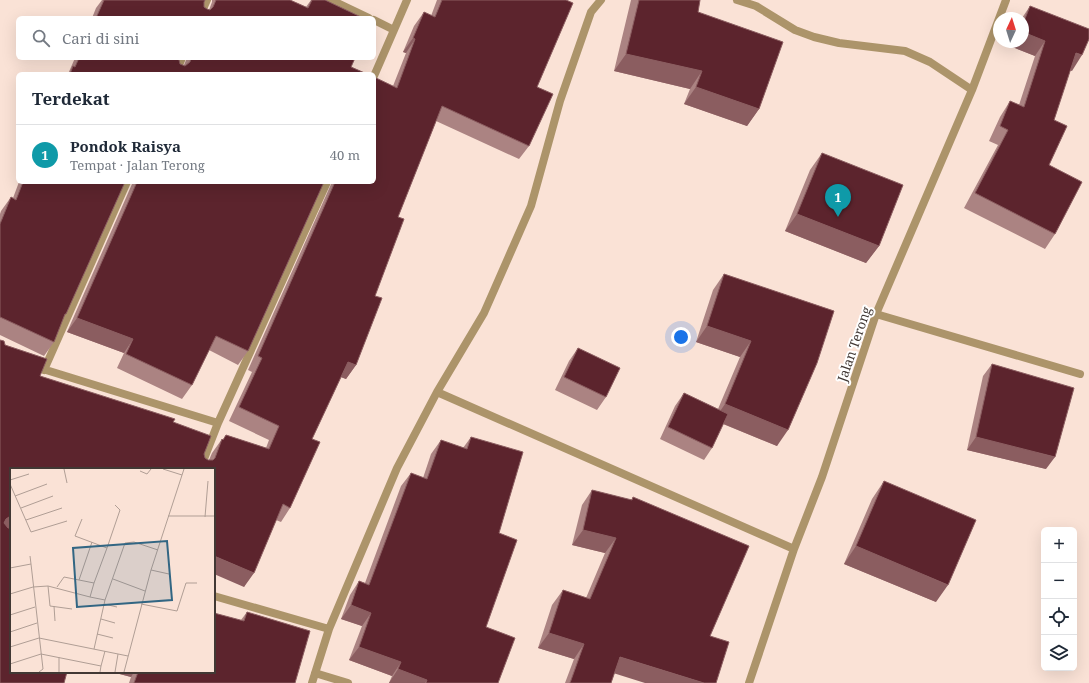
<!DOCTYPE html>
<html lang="id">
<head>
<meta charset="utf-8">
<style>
	:root { --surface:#fff; --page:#f6f6f7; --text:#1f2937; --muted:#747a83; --line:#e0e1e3; --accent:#7c3aed }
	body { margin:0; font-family:"Noto Serif",serif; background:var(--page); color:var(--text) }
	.controls { position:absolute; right:12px; bottom:12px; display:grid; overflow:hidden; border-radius:6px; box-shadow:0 4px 16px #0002 }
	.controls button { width:36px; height:36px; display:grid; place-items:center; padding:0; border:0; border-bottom:1px solid var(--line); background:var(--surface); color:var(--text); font:20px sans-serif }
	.compass { position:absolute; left:993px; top:12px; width:36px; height:36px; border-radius:50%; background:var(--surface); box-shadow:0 4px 16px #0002; rotate:4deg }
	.you { position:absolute; left:681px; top:337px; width:14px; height:14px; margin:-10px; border:3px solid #fff; border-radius:50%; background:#1a73e8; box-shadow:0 0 0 6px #1a73e833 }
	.badge { display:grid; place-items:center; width:26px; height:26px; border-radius:50%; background:var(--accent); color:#fff; font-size:13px; font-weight:700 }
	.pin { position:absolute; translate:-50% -33px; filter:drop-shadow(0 1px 2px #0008) }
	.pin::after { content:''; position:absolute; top:21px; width:14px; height:12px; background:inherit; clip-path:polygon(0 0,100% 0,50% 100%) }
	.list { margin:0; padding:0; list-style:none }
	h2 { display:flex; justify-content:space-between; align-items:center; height:52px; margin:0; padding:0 16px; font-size:17px }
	h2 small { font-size:13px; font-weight:400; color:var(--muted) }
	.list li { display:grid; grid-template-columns:26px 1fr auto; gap:12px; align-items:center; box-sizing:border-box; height:60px; padding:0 16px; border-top:1px solid var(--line) }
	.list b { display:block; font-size:15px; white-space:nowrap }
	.list p { margin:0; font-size:13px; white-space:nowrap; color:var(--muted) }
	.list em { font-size:13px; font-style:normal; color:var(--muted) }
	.icon { flex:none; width:22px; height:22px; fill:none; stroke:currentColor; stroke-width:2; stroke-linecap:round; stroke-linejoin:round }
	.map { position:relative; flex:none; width:1089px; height:683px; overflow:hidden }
	.search { position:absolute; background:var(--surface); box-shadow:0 4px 16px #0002; left:16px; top:16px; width:360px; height:44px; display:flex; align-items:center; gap:10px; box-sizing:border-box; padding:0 14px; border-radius:6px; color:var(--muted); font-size:15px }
	.panel { position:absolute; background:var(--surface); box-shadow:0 4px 16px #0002; left:16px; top:72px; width:360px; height:112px; border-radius:6px }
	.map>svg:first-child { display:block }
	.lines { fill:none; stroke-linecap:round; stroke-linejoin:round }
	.street { stroke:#ac946a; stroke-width:8 }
	.wall { fill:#ab8382 }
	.shaded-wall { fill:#8b5d60 }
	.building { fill:#5c242d; stroke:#8b5d60 }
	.labels { text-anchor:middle; stroke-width:4; stroke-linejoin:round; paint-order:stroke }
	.street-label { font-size:13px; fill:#413834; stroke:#fff }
	.inset-road { fill:none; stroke:#b09e95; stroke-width:1 }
	.view { fill:#326683; fill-opacity:0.15; stroke:#326683; stroke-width:2 }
	.inset-edge { fill:none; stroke:#413834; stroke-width:2 }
</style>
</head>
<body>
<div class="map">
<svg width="1089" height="683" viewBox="0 0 1089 683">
	<rect width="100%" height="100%" fill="#fae2d6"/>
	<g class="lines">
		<path class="street" d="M331,0l38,18
			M737,0l19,6 39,24 19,7 25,6 66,8 25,11 42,28
			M199,18l8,-18
			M374,20l20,10 13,-30
			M175,74l7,-16
			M374,76l20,-46
			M876,314l204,60
			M33,366l185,57 -18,46
			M44,370l83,-188
			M437,392l357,157
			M218,423l109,-241
			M214,596l115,33 -17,54
			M329,629l68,-161 40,-76 47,-79 47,-107 29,-105 31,-89 10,-12
			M315,673l33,10
			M749,683l45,-134 28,-72 54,-163 96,-224 34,-90"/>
	</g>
	<path class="wall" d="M102,0h103l-1,2v5l3,2 2,1 3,-8v-2h78l16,7 5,-7h14l38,18h-271l4,-10z
		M437,0h129l-29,87 -8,59 -10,13 -83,-38 -38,96 -23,79 -19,69 -10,14 -5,-2 -29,62 -22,69 -9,14 -5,-2 -32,67 -30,-118h-203l-11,214 5,-338 35,31 133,46 31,32 1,4 3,2h1l3,-7 10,-14 1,1 3,-5 40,13 3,-8 -40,-19 23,-49 -4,-2 84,-188h42l19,-96 13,-33 -3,-1 11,-26 10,-14 7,4z
		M631,0h69l-2,12 61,97 -12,17 -63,-22 6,-15 -76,-18z
		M1030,6l42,65 -2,-1 -16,50 -5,45 6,69 -10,15 -81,-41 34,-63 -9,-4 11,-24 10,-16 9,4 16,-49 -25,-10 1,-4h12v-24h-1z
		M75,58h105l-1,2 1,4 4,1 3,-7h168l-4,9 16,7h-299z
		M822,153l57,93 -13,17 -81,-32 25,-61z
		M19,182h106l-62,136 -9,24 -10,14 -44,-21v-121l1,-3 10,-14 2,1z
		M132,182h192l-76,169 -10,14 -29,-15 -17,35 -10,14 -65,-31 7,-15 -57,-21 65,-148z
		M724,274l110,37 -57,135 -54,-22 -11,24 -8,12 -44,-21 15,-33 9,-13 34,16 22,-52 -44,-15 17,-52z
		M578,348l28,49 -9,13 -42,-20 14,-29z
		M992,364l54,105 -79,-19 16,-74z
		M471,437l28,96 -13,94 12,56h-109l3,-7 -43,-16 13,-34 -21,-7 9,-24 9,-14 6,2 36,-97 10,-13 12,5 8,-24 10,-14 22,8z
		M884,481l52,121 -92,-38 28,-65z
		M592,490l39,10 2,-3 -19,176 -3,10h-46l9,-24 -36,-11 14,-43 11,-15 23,8 19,-45 -33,-8 10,-40z
		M247,612l48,71h-166l2,-6 -19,-5h102l27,-52z"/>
	<path class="shaded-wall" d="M1023,32l22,9 -10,15 -25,-10 3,-4h10z
		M413,38l2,1 -9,14 -3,-1z
		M1076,53l6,2 -10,16 -7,-3z
		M626,54l76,17 -12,18 -76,-18z
		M696,87l63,22 -12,17 -63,-22z
		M797,214l82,32 -13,17 -81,-32z
		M77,318l56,21 -9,14 -57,-21z
		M707,326l44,15 -11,16 -44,-15z
		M348,362l8,3 -10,14 -8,-3z
		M725,404l63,26 -11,16 -63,-26z
		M976,437l79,20 -9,12 -79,-19z
		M9,517h2v16l-11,-2 6,-12z
		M583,530l33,8 -11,15 -33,-8z
		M856,546l92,39 -12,17 -92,-38z
		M214,556l40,17 -10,14 -30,-13z
		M351,605l20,8 -9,13 -21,-7z
		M549,633l35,11 -10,15 -36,-11z
		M359,647l42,15 -9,14 -43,-16z
		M620,657l84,26h-59l-35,-11z
		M398,669l29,11 -2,3h-36z
		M112,672h22l-3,5z"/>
	<path class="building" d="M104,0h101l-1,2v5l3,2 3,1 3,-3 3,-7h74l18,8 4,-8h13l38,18h-267z
		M442,0h124l7,3 -36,84 16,7 -24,52 -87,-40 -44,111 6,2 -29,77 7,2 -26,67 -8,-3 -36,77 8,3 -30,66 -7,-4 -29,69 -40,-17v-87h-203v48h-2l-3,2 -2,4 4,5h3v144h56l-3,11h-64v-343l4,1 1,4 42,14 -7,17 135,43 -2,3 38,14 -7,18 1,4 3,2h5l2,-2 7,-19 1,1 3,-5 43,14 10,-23 -40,-19 23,-49 -4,-2 77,-174h39v-105l23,11 18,-49 -2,-1 11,-26 11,5z
		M639,0h61l-2,12 85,30 -24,67 -63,-22 6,-16 -76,-17z
		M1030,6l59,23v10l-7,16 -6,-2 -22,67 13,6 -18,39 33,17 -27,52 -80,-41 33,-63 -8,-4 10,-25 14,6 21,-66 -22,-9v-8z
		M79,58h101l-1,2 1,4 5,2 5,-4 1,-4h164l-4,9 16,7h-297l3,-8 2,1z
		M822,153l81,32 -24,61 -82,-32z
		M23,182h102l-59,132h-1l-11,28 -54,-25v-93l11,-27 5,3z
		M137,182h187l-76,169 -32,-15 -24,49 -66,-31 7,-15 -56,-21z
		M724,274l110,37 -17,52 -29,67 -63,-26 26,-63 -44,-15z
		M578,348l42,20 -14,29 -42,-20z
		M992,364l82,24 -19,69 -79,-20z
		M684,393l44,21 -16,34 -44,-21z
		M471,437l52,15 -24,81 18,7 -31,87 29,11 -17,45h-72l1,-3 -29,-11 3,-7 -42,-15 12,-34 -20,-8 8,-24 10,4 42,-112 16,6 14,-39 26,9z
		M884,481l92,39 -28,65 -92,-39z
		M592,490l40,10 1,-3 116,49 -39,90 19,6 -13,41h-12l-84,-26 -9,26h-41l14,-39 -35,-11 14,-43 27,9 26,-61 -33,-8z
		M247,612l63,19 -15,52h-161l4,-11h76v-59l30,8z"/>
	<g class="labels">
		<g class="street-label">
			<text transform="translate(854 344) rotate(-71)" y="5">Jalan Terong</text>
		</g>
	</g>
	<g transform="translate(10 468)">
		<rect width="205" height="205" fill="#fae2d6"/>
		<path class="inset-road" d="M54,1l3,14M153,1l19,6M130,3l7,3 4,-5M0,12l19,-6M0,16l21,48 36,-11M5,28l32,-12M11,40l32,-12M158,48h47M195,49l3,-36M72,51l-7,17 32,12 13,-38 -5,-5M16,52l36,-12M21,96l12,105 -4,3M0,100l21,-4 -1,-8M141,102l18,4M103,111l32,12M69,112l13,-38M84,115l13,-35M38,118l2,20 22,3M0,126l23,-7 15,-1 42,11 4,-14 -30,-6 -7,10M80,129l15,3 -11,49M95,132l20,-57 9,-1 24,8M94,136l13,3M131,136l36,7 9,-28h11M44,138l1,15M0,147l25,-8M91,151l14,4M0,164l27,-9M87,166l16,4M0,179l29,-9 89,18M49,189v15M0,196l31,-10 60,12 -1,6M91,198l4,-15M105,204l3,-18M114,204l27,-102 33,-101"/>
		<path class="view" d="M157,73l5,59 -95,7 -4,-59z"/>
		<rect width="205" height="205" class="inset-edge"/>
	</g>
</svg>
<div class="controls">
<button>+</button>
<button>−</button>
<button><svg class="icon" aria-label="locate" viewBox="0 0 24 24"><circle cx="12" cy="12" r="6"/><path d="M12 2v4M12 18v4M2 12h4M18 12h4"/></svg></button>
<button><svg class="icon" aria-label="layers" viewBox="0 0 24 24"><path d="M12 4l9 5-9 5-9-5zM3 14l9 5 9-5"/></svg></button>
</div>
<svg class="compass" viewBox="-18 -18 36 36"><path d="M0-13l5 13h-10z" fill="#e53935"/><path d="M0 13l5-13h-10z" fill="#747a83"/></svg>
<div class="you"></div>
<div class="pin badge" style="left:838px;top:217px;background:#0f9aa8">1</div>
<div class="search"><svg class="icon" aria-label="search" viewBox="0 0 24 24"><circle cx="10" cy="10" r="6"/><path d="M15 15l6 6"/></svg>Cari di sini</div>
<section class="panel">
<h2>Terdekat<small></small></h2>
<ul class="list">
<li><span class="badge" style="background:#0f9aa8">1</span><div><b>Pondok Raisya</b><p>Tempat · Jalan Terong</p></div><em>40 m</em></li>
</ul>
</section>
</div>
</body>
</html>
